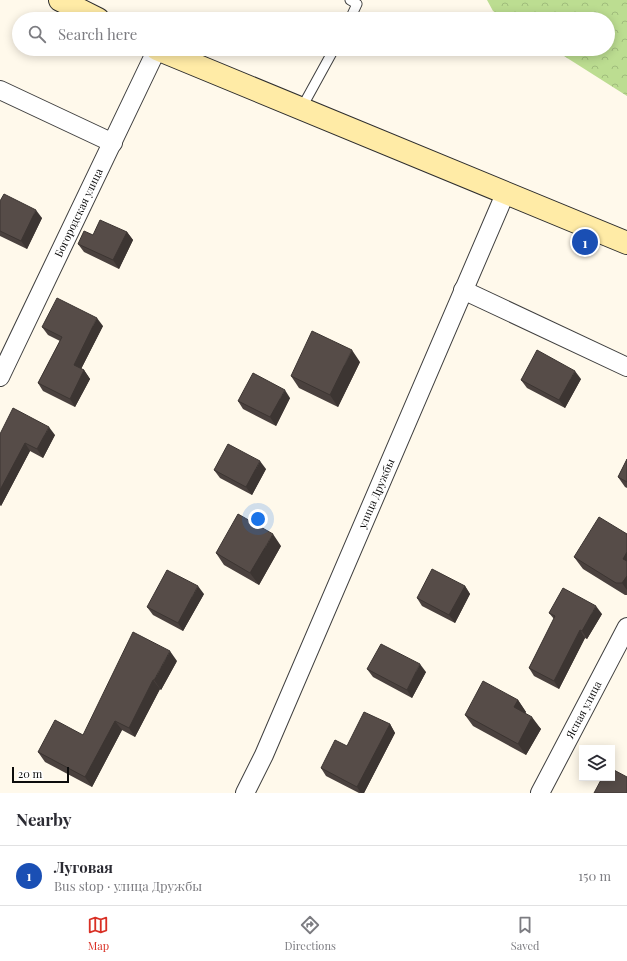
<!DOCTYPE html>
<html lang="en">
<head>
<meta charset="utf-8">
<style>
	:root { --surface:#fff; --page:#f2f2f3; --text:#2b2b33; --muted:#7c7c81; --line:#e1e1e2; --accent:#d93025 }
	body { margin:0; font-family:"Playfair Display",serif; background:var(--page); color:var(--text) }
	.controls { position:absolute; right:12px; bottom:12px; display:grid; overflow:hidden; border-radius:0px; box-shadow:0 2px 10px #0003 }
	.controls button { width:36px; height:36px; display:grid; place-items:center; padding:0; border:0; border-bottom:1px solid var(--line); background:var(--surface); color:var(--text); font:20px sans-serif }
	.scale { position:absolute; left:12px; bottom:10px; width:57px; box-sizing:border-box; padding-left:4px; border:2px solid #0c0c0c; border-top:0; font-size:11px; line-height:14px; white-space:nowrap; color:#0c0c0c; -webkit-text-stroke:3px #fff; paint-order:stroke }
	.you { position:absolute; left:258px; top:519px; width:14px; height:14px; margin:-10px; border:3px solid #fff; border-radius:50%; background:#1a73e8; box-shadow:0 0 0 6px #1a73e833 }
	.badge { display:grid; place-items:center; width:26px; height:26px; border-radius:50%; background:var(--accent); color:#fff; font-size:13px; font-weight:700 }
	.pin { position:absolute; translate:-50% -50%; border:2px solid #fff; box-shadow:0 1px 4px #0006 }
	.list { margin:0; padding:0; list-style:none }
	h2 { display:flex; justify-content:space-between; align-items:center; height:52px; margin:0; padding:0 16px; font-size:17px }
	h2 small { font-size:13px; font-weight:400; color:var(--muted) }
	.list li { display:grid; grid-template-columns:26px 1fr auto; gap:12px; align-items:center; box-sizing:border-box; height:60px; padding:0 16px; border-top:1px solid var(--line) }
	.list b { display:block; font-size:15px; white-space:nowrap }
	.list p { margin:0; font-size:13px; white-space:nowrap; color:var(--muted) }
	.list em { font-size:13px; font-style:normal; color:var(--muted) }
	.icon { flex:none; width:22px; height:22px; fill:none; stroke:currentColor; stroke-width:2; stroke-linecap:round; stroke-linejoin:round }
	.map { position:relative; flex:none; width:627px; height:793px; overflow:hidden }
	.search { position:absolute; background:var(--surface); box-shadow:0 2px 10px #0003; left:12px; right:12px; top:12px; height:44px; display:flex; align-items:center; gap:10px; box-sizing:border-box; padding:0 14px; border-radius:22px; color:var(--muted); font-size:15px }
	.sheet { height:112px; background:var(--surface) }
	nav { display:flex; justify-content:space-around; align-items:center; box-sizing:border-box; height:56px; border-top:1px solid var(--line); background:var(--surface); font-size:11px; color:var(--muted) }
	nav a { display:grid; justify-items:center; gap:2px }
	nav .on { color:var(--accent) }
	.map>svg:first-child { display:block }
	.forest { fill:url(#forest-crowns) }
	.lines { fill:none; stroke-linecap:round; stroke-linejoin:round }
	.service-casing { stroke:#3f3f3f; stroke-width:11 }
	.minor-casing { stroke:#3f3f3f; stroke-width:20 }
	.secondary-casing { stroke:#2e2e2e; stroke-width:24 }
	.service { stroke:#fff; stroke-width:9 }
	.minor { stroke:#fff; stroke-width:18 }
	.secondary { stroke:#ffeba6; stroke-width:22 }
	.wall { fill:#4a413e }
	.shaded-wall { fill:#3c3532 }
	.building { fill:#564c48; stroke:#3c3532 }
	.labels { text-anchor:middle; stroke-width:4; stroke-linejoin:round; paint-order:stroke }
	.street-label { font-size:11px; fill:#0c0c0c; stroke:#fff }
</style>
</head>
<body>
<div class="map">
<svg width="627" height="793" viewBox="0 0 627 793">
	<defs>
		<pattern id="forest-crowns" width="20" height="18" patternUnits="userSpaceOnUse"><rect width="20" height="18" fill="#bcdd91"/><path d="M2 6a3 3 0 1 1 6 0M12 15a3 3 0 1 1 6 0" fill="none" stroke="#a0bc7c"/></pattern>
	</defs>
	<rect width="100%" height="100%" fill="#fff9eb"/>
	<path class="forest" d="M487,0h140v96l-74,-47h55v-30h-102l-13,-8z"/>
	<g class="lines">
		<defs>
			<path id="service" d="M350,19l7,-15 -7,-4
				M301,109l33,-60"/>
			<g id="minor">
				<path d="M0,90l113,53"/>
				<path d="M463,290l164,77"/>
				<path id="s1" d="M0,377l157,-328"/>
				<path id="s2" d="M245,793l19,-38 241,-561"/>
				<path id="s3" d="M540,793l87,-166"/>
			</g>
			<path id="secondary" d="M60,0l38,19
				M157,49l470,194"/>
		</defs>
		<use href="#service" class="service-casing"/>
		<use href="#minor" class="minor-casing"/>
		<use href="#secondary" class="secondary-casing"/>
		<use href="#service" class="service"/>
		<use href="#minor" class="minor"/>
		<use href="#secondary" class="secondary"/>
	</g>
	<path class="wall" d="M0,201l42,17 -15,31 -27,-13z
		M127,232l6,8 -14,29 -35,-17 -6,-8z
		M103,326l-22,43 3,1 6,9 -15,28 -32,-16 -5,-8 22,-42 -12,-6 -6,-8z
		M360,362l-22,45 -39,-19 -8,-12z
		M581,379l-16,29 -38,-20 -6,-8z
		M290,398l-14,28 -33,-17 -5,-8z
		M0,434l55,1 -12,23 -13,-7 -29,55 -1,-1z
		M627,459v29l-2,-1 -7,-10z
		M266,469l-14,26 -32,-17 -6,-8z
		M627,534v61h-2l-42,-26 -9,-12z
		M281,546l-22,39 -35,-20 -8,-12z
		M465,586l5,8 -15,29 -33,-17 -5,-8z
		M204,594l-21,37 -30,-16 -6,-8z
		M549,613l53,1 -15,25 -2,-1 -26,51 -25,-13 -5,-8 25,-49z
		M177,661l-16,29 -1,-1 -25,48 -13,-7 -30,57 -47,-25 -7,-10 45,-17z
		M367,669l59,3 -14,26 -39,-21z
		M518,700l8,12 -1,1 16,16 -15,26 -53,-29 -8,-11z
		M390,724l5,9 -31,60h-5l-33,-17 -5,-8 26,-22z"/>
	<path class="shaded-wall" d="M36,210l6,8 -15,31 -6,-8z
		M127,232l6,8 -14,29 -6,-9z
		M97,318l6,8 -24,47 -5,-8z
		M352,350l8,12 -22,45 -8,-12z
		M84,370l6,9 -15,28 -5,-8z
		M575,371l6,8 -16,29 -6,-8z
		M285,390l5,8 -14,28 -6,-9z
		M49,427l6,8 -12,23 -6,-9z
		M25,443l5,8 -29,55 -1,-2v-14z
		M260,461l6,8 -14,26 -6,-8z
		M273,534l8,12 -22,39 -9,-12z
		M627,552v13l-4,-6z
		M627,576v14l-5,-7z
		M198,586l6,8 -21,37 -5,-8z
		M465,586l5,8 -15,29 -6,-8z
		M596,606l6,8 -15,25 -5,-8z
		M580,630l5,8 -26,51 -5,-8z
		M170,651l7,10 -16,29 -7,-10z
		M420,664l6,8 -14,26 -5,-8z
		M153,680l7,9 -25,48 -6,-9z
		M518,700l8,12 -4,7 -8,-12z
		M532,717l9,12 -15,26 -8,-11z
		M115,721l7,9 -30,57 -7,-10z
		M390,724l5,9 -31,60h-3l-4,-6z"/>
	<path class="building" d="M4,194l32,16 -15,31 -21,-10v-30z
		M100,220l27,12 -14,28 -35,-16 6,-13 9,4z
		M57,298l40,20 -23,47 10,5 -14,29 -32,-16 24,-46 -20,-10z
		M312,331l40,19 -22,45 -39,-19z
		M537,350l38,21 -16,29 -38,-20z
		M253,373l32,17 -15,27 -32,-16z
		M13,408l36,19 -12,22 -12,-6 -25,47v-56z
		M228,444l32,17 -14,26 -32,-17z
		M627,459v23l-9,-5z
		M238,514l35,20 -23,39 -34,-20z
		M599,517l28,17v18l-4,7 4,2v15l-5,7h-6l-42,-26z
		M432,569l33,17 -16,29 -32,-17z
		M167,570l31,16 -20,37 -31,-16z
		M563,588l33,18 -14,25 -2,-1 -26,51 -25,-13 26,-52 -6,-3z
		M133,632l37,19 -16,29h-1l-24,48 -14,-7 -30,56 -47,-25 17,-32 28,15z
		M381,644l39,20 -13,26 -40,-21z
		M483,681l35,19 -4,7 18,10 -14,27 -53,-29z
		M364,712l26,12 -33,63 -36,-19 14,-28 12,6z
		M612,769l15,8v16h-33l8,-15h10z"/>
	<g class="labels">
		<g class="street-label">
			<text dy="4" stroke="none"><textPath href="#s1" startOffset="182">Богородская улица</textPath></text>
			<text dy="4" stroke="none"><textPath href="#s2" startOffset="327">улица Дружбы</textPath></text>
			<text dy="4" stroke="none"><textPath href="#s3" startOffset="94">Ясная улица</textPath></text>
		</g>
	</g>
</svg>
<div class="controls">
<button><svg class="icon" aria-label="layers" viewBox="0 0 24 24"><path d="M12 4l9 5-9 5-9-5zM3 14l9 5 9-5"/></svg></button>
</div>
<div class="scale">20 m</div>
<div class="you"></div>
<div class="pin badge" style="left:585px;top:242px;background:#1a4fb4">1</div>
<div class="search"><svg class="icon" aria-label="search" viewBox="0 0 24 24"><circle cx="10" cy="10" r="6"/><path d="M15 15l6 6"/></svg>Search here</div>
</div>
<section class="sheet">
<h2>Nearby<small></small></h2>
<ul class="list">
<li><span class="badge" style="background:#1a4fb4">1</span><div><b>Луговая</b><p>Bus stop · улица Дружбы</p></div><em>150 m</em></li>
</ul>
</section>
<nav>
<a class="on"><svg class="icon" aria-label="map" viewBox="0 0 24 24"><path d="M3 6l6-2 6 2 6-2v14l-6 2-6-2-6 2zM9 4v14M15 6v14"/></svg>Map</a>
<a><svg class="icon" aria-label="directions" viewBox="0 0 24 24"><path d="M12 3l9 9-9 9-9-9zM9 14v-3h6M13 9l2 2-2 2"/></svg>Directions</a>
<a><svg class="icon" aria-label="saved" viewBox="0 0 24 24"><path d="M7 4h10v16l-5-4-5 4z"/></svg>Saved</a>
</nav>
</body>
</html>
